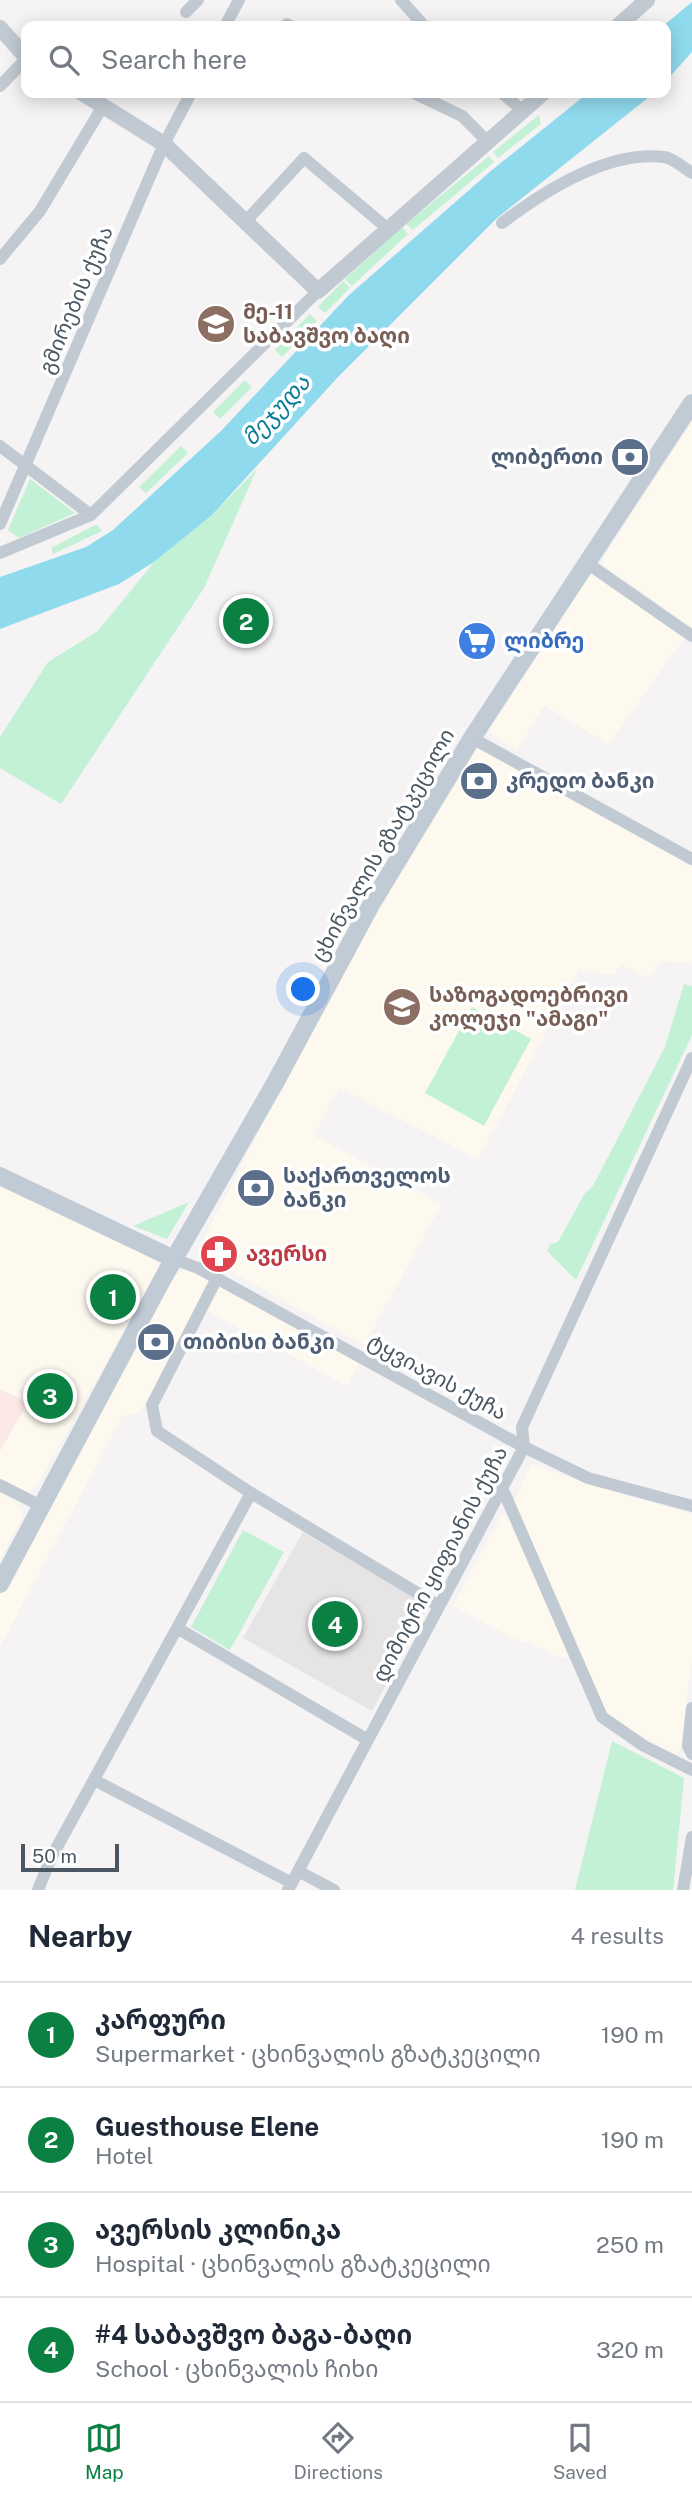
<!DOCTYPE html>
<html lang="en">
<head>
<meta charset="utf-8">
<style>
	:root { --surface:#fff; --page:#f2f2f3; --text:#1f2937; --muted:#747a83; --line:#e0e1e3; --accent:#0b8043 }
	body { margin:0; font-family:"Public Sans","Noto Sans Georgian",sans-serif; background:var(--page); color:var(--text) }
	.scale { position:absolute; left:21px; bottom:18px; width:98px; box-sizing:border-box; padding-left:7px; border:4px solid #4a5661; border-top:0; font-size:19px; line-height:24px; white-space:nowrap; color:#4a5661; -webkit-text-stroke:5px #fff; paint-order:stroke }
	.you { position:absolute; left:304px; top:990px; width:24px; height:24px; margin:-18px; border:5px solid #fff; border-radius:50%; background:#1a73e8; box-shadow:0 0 0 10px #1a73e833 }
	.badge { display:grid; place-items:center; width:46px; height:46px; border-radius:50%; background:var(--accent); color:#fff; font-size:23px; font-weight:700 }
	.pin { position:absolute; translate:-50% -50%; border:4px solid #fff; box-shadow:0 2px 7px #0006 }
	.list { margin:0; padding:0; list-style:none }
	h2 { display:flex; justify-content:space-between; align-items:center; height:91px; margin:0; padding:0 28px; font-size:30px }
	h2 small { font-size:23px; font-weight:400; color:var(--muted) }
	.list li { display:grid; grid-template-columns:46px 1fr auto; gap:21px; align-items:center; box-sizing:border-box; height:105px; padding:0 28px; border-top:2px solid var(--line) }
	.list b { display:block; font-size:26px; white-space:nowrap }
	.list p { margin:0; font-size:23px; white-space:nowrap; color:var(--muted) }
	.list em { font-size:23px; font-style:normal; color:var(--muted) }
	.icon { flex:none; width:38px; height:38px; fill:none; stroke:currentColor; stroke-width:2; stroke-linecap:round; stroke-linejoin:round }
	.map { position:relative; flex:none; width:692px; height:1890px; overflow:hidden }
	.search { position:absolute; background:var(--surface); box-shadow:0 4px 18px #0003; left:21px; right:21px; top:21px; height:77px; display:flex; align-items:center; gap:18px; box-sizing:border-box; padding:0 24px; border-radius:14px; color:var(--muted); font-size:26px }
	.sheet { height:511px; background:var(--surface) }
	nav { display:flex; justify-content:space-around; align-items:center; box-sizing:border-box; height:98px; border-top:2px solid var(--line); background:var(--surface); font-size:19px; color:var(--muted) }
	nav a { display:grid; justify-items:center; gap:4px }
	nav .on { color:var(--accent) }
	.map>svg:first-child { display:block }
	.commercial { fill:#fdf9ef }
	.education { fill:#e6e4e5 }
	.medical { fill:#fce8e6 }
	.green { fill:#c3f1d5 }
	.water { fill:#90daee }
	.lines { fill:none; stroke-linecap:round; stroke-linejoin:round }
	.minor { stroke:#c1cad2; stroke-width:12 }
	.tertiary { stroke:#c1cad2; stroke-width:16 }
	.secondary { stroke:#c1cbd6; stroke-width:18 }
	.labels { text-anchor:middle; stroke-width:7; stroke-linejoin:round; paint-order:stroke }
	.street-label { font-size:21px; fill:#4a5661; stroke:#fff }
	.education-label { font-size:21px; font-weight:bold; fill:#785e54; stroke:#fff; text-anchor:start }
	.service-label { font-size:21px; font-weight:bold; fill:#4e5e75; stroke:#fff; text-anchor:start }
	.shop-label { font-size:21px; font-weight:bold; fill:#366cbe; stroke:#fff; text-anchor:start }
	.health-label { font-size:21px; font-weight:bold; fill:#be3a42; stroke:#fff; text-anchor:start }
	.water-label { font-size:23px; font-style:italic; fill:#0c7c9b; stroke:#fff }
</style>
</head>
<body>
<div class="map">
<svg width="692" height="1890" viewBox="0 0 692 1890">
	<rect width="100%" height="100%" fill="#f5f3f3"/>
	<path class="commercial" d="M692,422v205h-1l-88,-62v-7z
		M592,572l92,66 -75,106 -65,-38 -27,44 -26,-16 -1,-6z
		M479,745l213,122v96l-32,-2 -11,17 -28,-14 -6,11 -36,-5 -101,189 -139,-71 -25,48 128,68 -78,141 -162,-90 -1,-12 171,-328z
		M0,1183l158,78 -1,11 -122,217 -13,3 -22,-12z
		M186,1268l173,95 -12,23 -149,-80 -58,106 -18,5 -122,230v-56l174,-316z
		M532,1464l65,23 95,27v146l-12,91 -5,3 -66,-36 -97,-212z
		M0,1493l17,9 7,13 -24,44z
		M501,1516l10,4 58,137 -11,1 -29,-16h-8l-68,-36z"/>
	<path class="education" d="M303,1532l119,70 4,9 -54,100 -129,-73z"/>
	<path class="medical" d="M0,1389l28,13 -28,49z"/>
	<path class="green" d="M539,115l2,9 -43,34 -5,-6z
		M489,156l5,6 -81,68 -7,-6z
		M402,227l6,7 -56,52 -7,-7z
		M343,281l7,7 -25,25 -7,-6z
		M310,314l7,7 -35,36 -7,-7z
		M245,380l7,7 -32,32 -7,-7z
		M181,446l7,7 -42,40 -7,-6z
		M257,469l-53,119 -143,216 -61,-36v-31l48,-75 50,-31 56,-69 58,-47z
		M30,479l45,34 -56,25 -11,-8z
		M97,524l5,7 -49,23 -2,-6z
		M684,984l8,2v49l-116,245 -29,-29 3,-7 8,-2 27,-49 8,-7 72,-139z
		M472,1007l59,32 -47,87 -59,-33z
		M189,1202l-22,37 -34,-13z
		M243,1530l41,22 -54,98 -39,-23z
		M612,1741l72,37 -11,112h-98z"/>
	<path class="water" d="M692,2v50l-26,29v-55h-3z
		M588,93h66l-157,125 -159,159 -126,138 -58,47 -35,22 -119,45v-52l86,-30 27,-17 108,-99 128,-136 143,-125z"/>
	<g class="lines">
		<path class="minor" d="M401,0l23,26
			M186,12l12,-12
			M225,26l14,-26
			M285,26l2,-2 4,2
			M0,86l26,-27
			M414,93l48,23 24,24
			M502,93l21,18
			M246,221l58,-63 83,70
			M502,223c42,-32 106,-73 162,-66 9,1 20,11 28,16
			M0,259l40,-48 63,-105
			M0,446l91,69
			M0,524l164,-380 27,-51
			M0,553l91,-38 227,-224
			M587,563l105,73
			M472,738l220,121
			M174,1259l24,9 326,179 64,31 104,28
			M217,1278l-65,127 5,26 94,62 188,113
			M0,1485l43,22
			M503,1490l99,227 42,29 48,24
			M177,1628l191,112
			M692,1708l-4,38 4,8
			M94,1780l198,103
			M298,1871l36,19
			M38,1890l13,-32 200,-365
			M288,1890l236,-443 -2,-20 170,-369
			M683,1890l9,-53"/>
		<path class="tertiary" d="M618,26l29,-26
			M0,28l26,29
			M82,93l82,51 154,147 225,-198"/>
		<path class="secondary" d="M0,1176l174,83
			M0,1584l162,-304 113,-197 97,-180 100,-165 220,-335"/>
	</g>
	<defs>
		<symbol id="school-disc" viewBox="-11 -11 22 22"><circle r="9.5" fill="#8d6e63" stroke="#fff"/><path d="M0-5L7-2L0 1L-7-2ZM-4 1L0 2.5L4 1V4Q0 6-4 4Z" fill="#fff"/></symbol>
		<symbol id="bank-disc" viewBox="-11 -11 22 22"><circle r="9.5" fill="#5c6f8a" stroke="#fff"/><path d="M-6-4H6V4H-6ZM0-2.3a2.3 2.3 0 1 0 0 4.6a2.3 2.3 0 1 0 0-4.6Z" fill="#fff"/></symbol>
		<symbol id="supermarket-disc" viewBox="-11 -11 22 22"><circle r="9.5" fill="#3f7fe0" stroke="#fff"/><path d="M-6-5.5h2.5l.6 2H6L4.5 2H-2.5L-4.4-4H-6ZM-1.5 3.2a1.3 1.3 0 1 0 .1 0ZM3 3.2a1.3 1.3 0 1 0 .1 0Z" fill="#fff"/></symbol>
		<symbol id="university-disc" viewBox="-11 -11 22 22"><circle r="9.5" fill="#8d6e63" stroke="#fff"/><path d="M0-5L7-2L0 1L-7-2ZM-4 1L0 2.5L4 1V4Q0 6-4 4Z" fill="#fff"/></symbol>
		<symbol id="pharmacy-disc" viewBox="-11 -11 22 22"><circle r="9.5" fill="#e0444e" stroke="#fff"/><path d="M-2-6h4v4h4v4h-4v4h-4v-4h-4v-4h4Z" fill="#fff"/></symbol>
	</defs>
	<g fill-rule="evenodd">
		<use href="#school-disc" x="194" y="302" width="44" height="44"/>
		<use href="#bank-disc" x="608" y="435" width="44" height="44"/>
		<use href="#supermarket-disc" x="455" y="619" width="44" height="44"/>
		<use href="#bank-disc" x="457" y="759" width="44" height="44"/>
		<use href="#university-disc" x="380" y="985" width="44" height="44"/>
		<use href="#bank-disc" x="234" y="1166" width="44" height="44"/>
		<use href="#pharmacy-disc" x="197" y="1232" width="44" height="44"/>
		<use href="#bank-disc" x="134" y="1320" width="44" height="44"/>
	</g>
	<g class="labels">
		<g class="street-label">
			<text transform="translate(76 300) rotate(-67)" y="7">გმირების ქუჩა</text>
			<text transform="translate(383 845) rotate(-60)" y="7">ცხინვალის გზატკეცილი</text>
			<text transform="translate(437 1377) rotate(29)" y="7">ტყვიავის ქუჩა</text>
			<text transform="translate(440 1564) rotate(-62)" y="7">დიმიტრი ყიფიანის ქუჩა</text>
		</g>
		<g class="education-label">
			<text x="243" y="319">მე-11<tspan x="243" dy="24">საბავშვო ბაღი</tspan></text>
			<text x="429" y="1002">საზოგადოებრივი<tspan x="429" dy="24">კოლეჯი "ამაგი"</tspan></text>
		</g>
		<g class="service-label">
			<text x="603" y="464" text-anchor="end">ლიბერთი</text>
			<text x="506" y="788">კრედო ბანკი</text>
			<text x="283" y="1183">საქართველოს<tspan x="283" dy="24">ბანკი</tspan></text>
			<text x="183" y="1349">თიბისი ბანკი</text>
		</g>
		<g class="shop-label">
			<text x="504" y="648">ლიბრე</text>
		</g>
		<g class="health-label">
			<text x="246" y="1261">ავერსი</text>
		</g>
		<g class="water-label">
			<text transform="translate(276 410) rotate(-47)" y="8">მეჯუდა</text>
		</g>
	</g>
</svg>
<div class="scale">50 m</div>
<div class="you"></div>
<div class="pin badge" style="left:113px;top:1297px">1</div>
<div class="pin badge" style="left:246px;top:621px">2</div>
<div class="pin badge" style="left:50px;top:1396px">3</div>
<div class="pin badge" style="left:335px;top:1624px">4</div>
<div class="search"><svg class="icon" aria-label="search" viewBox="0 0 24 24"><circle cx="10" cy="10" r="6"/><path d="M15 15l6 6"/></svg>Search here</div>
</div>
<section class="sheet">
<h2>Nearby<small>4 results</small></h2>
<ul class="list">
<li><span class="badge">1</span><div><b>კარფური</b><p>Supermarket · ცხინვალის გზატკეცილი</p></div><em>190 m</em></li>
<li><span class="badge">2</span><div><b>Guesthouse Elene</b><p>Hotel</p></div><em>190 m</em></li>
<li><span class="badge">3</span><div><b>ავერსის კლინიკა</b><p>Hospital · ცხინვალის გზატკეცილი</p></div><em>250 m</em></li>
<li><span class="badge">4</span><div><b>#4 საბავშვო ბაგა-ბაღი</b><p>School · ცხინვალის ჩიხი</p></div><em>320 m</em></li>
</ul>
</section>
<nav>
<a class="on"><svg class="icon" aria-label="map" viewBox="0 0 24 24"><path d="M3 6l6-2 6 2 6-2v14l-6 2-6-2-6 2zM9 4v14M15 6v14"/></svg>Map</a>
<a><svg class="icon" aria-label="directions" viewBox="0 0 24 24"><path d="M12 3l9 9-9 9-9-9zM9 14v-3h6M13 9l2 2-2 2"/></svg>Directions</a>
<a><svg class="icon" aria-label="saved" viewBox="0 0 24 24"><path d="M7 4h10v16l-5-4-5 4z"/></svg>Saved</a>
</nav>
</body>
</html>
